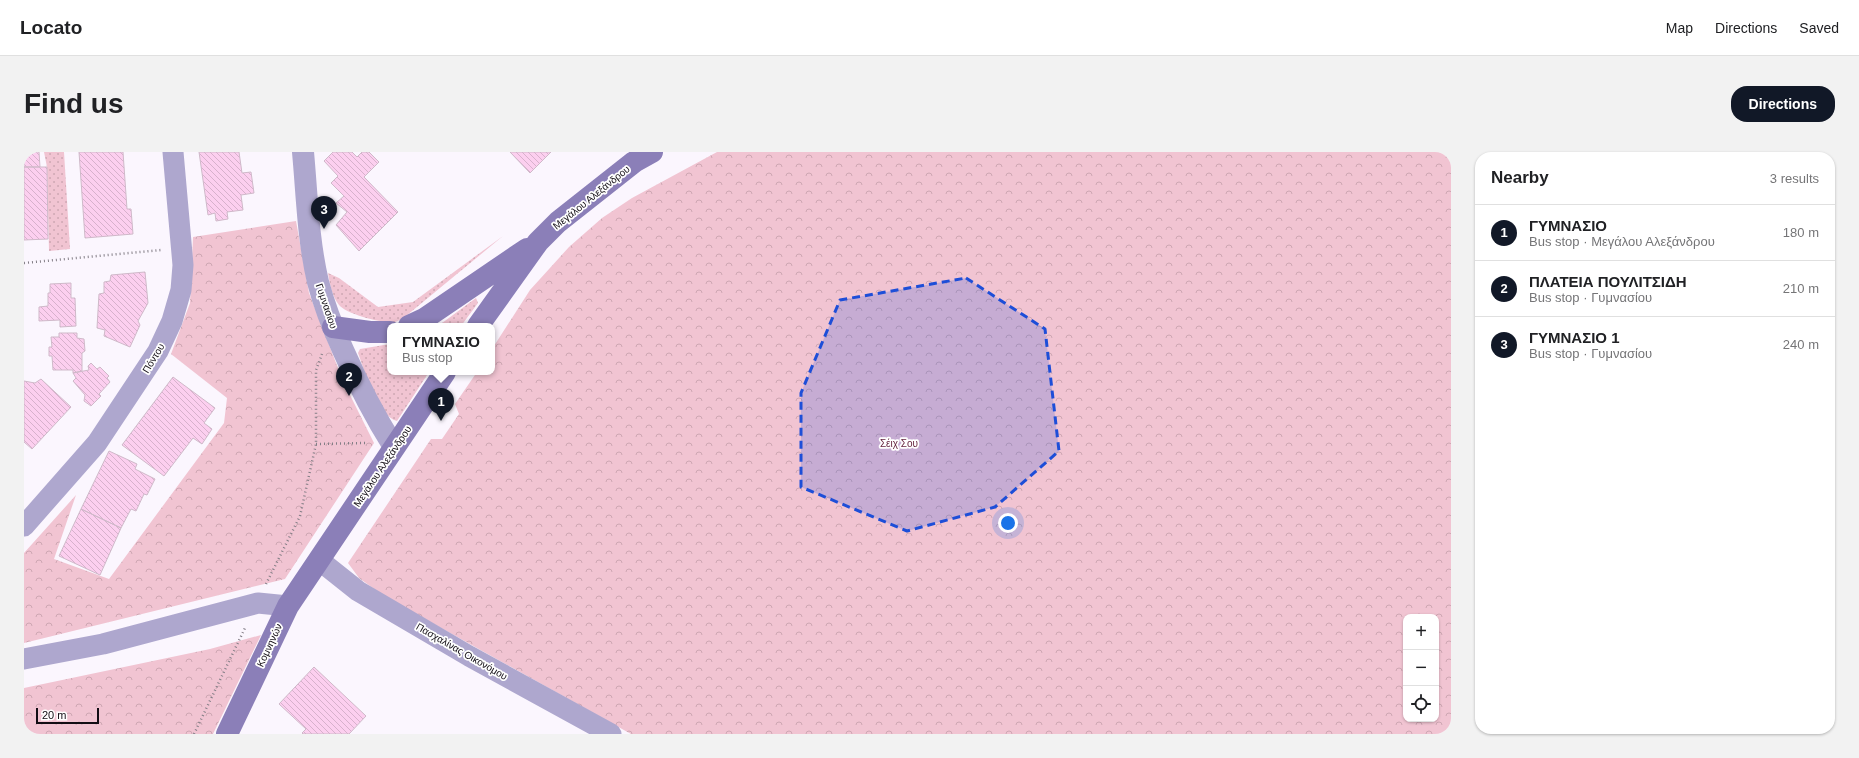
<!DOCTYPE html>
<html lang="en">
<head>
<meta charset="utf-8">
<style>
	:root { --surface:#fff; --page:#f2f2f2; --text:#202124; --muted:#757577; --line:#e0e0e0; --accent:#111827 }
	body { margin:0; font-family:Arial,sans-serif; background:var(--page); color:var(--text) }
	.controls { position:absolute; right:12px; bottom:12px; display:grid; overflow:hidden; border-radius:8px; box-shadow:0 1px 3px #0004 }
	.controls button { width:36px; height:36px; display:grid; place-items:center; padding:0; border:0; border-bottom:1px solid var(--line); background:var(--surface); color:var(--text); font:20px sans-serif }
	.scale { position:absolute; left:12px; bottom:10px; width:63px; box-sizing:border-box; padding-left:4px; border:2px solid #120d14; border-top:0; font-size:11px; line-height:14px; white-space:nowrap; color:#120d14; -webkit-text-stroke:3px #fff; paint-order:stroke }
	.you { position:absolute; left:984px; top:371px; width:14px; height:14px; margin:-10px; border:3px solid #fff; border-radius:50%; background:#1a73e8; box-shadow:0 0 0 6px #1a73e833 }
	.badge { display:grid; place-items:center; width:26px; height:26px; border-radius:50%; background:var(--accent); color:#fff; font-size:13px; font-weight:700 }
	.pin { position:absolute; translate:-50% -33px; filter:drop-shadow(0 1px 2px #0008) }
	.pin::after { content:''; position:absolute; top:21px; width:14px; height:12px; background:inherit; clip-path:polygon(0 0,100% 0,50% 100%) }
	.popup { position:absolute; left:363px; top:171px; width:108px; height:52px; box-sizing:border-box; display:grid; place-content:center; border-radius:8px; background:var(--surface); filter:drop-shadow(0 1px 3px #0005); font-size:13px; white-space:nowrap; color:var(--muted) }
	.popup b { font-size:15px; color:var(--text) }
	.popup::after { content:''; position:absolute; left:50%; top:100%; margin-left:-8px; border:8px solid transparent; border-top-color:var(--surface) }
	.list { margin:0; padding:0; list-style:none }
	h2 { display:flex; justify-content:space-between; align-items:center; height:52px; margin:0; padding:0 16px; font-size:17px }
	h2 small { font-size:13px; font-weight:400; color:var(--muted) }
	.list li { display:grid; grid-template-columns:26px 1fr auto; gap:12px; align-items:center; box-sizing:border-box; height:56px; padding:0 16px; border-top:1px solid var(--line) }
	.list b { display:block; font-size:15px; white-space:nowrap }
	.list p { margin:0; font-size:13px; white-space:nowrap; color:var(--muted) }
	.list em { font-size:13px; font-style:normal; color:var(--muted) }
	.icon { flex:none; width:22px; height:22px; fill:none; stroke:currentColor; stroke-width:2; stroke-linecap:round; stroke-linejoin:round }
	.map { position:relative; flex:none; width:1427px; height:582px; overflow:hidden; border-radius:16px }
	header { display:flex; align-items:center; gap:24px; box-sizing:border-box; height:56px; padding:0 20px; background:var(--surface); border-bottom:1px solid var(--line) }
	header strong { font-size:19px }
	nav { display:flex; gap:22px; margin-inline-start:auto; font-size:14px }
	.intro { display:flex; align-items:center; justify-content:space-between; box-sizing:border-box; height:96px; padding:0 24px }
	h1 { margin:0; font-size:28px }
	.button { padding:10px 18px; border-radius:16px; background:var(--accent); color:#fff; font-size:14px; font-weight:700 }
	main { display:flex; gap:24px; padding:0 24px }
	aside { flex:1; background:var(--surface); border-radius:16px; box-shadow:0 1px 3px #0004 }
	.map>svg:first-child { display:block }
	.grass { fill:url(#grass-dots) }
	.forest { fill:url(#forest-crowns); fill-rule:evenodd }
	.building { fill:url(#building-back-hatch); stroke:#cfb9c9 }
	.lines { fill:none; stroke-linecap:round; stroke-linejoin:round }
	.path { stroke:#837e86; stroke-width:2.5; stroke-dasharray:1 3; stroke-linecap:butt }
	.minor { stroke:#aea7ce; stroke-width:21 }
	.tertiary { stroke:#aea7ce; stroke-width:22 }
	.secondary { stroke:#8b7fb8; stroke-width:22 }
	.marked { fill:#1d4ed8; fill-opacity:0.2; stroke:#1d4ed8; stroke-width:3; stroke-dasharray:8 5; stroke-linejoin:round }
	.labels { text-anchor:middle; stroke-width:3.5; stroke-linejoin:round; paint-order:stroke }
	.street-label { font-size:10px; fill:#120d14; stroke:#fff }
	.park-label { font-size:10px; fill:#65253f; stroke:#fff }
</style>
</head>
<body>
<header>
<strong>Locato</strong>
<nav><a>Map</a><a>Directions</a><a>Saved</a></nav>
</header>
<div class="intro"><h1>Find us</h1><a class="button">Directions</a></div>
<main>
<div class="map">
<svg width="1427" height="582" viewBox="0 0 1427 582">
	<defs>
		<pattern id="grass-dots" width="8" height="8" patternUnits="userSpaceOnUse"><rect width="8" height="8" fill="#f1c4d2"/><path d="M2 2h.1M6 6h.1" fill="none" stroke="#cea7b3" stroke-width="1.8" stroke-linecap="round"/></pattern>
		<pattern id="forest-crowns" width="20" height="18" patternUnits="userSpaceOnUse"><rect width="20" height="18" fill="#f1c4d2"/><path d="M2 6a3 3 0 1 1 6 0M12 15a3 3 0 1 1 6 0" fill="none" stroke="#cea7b3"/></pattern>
		<pattern id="building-back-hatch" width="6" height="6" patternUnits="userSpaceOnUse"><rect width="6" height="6" fill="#fccfef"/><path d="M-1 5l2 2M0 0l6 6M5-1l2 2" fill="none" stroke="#d7b1cc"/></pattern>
	</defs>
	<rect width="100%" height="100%" fill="#fbf6fe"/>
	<path class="grass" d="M20,0h20l6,97 -21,2 -2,-84z
		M479,84l-97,80c-3,2 -8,5 -11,6 -11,2 -49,-8 -56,-17 -7,-9 -9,-20 -11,-32l11,5 39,29 35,-5z
		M452,146l2,5 -17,23h-23z
		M366,192v28h39l-32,49c-19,-4 -33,-52 -39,-68l2,-4z"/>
	<path class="forest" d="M693,0h734v582h-820l-247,-138 -25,-18 -11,-15 83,-124h11l17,-25 -4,-10 22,-32h15v-23l38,-59 39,-43 33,-29 30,-20zM1382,465h30v102h-30z
		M272,69l13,72 34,88 31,62 -89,136 -261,64v-90l52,-58 -22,64 55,20 115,-156 3,-25 -56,-44 19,-51 3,-66z
		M237,483l-48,99h-189v-46l186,-39z"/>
	<path class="building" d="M0,0h15l1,15h-16z
		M55,0h44l4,57h4l2,25 -48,4z
		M175,0h40l3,21 9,-1 3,21 -13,2 2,15 -16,2 1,7 -12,2 -1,-8 -7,2z
		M309,0h19l5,5 5,-5h7l10,10 -15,15 34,35 -39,39 -23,-26 11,-13 -11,-9 8,-7 -13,-13 7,-7 -14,-15z
		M486,0h41l-21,21z
		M0,15h23l1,72 -24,1z
		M121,120l3,31 -10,18 2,4 -10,22 -26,-11 1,-6 -8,-2 2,-34 5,-1v-11l6,-1 1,-6z
		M47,131v15h4l1,28 -16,1v-7l-21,1v-14l9,-1v-13h2v-9z
		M35,181h18v5l7,1 1,12 -3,2v18l-9,2v-3h-20l-1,-14h-3v-9h3l-1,-10h8z
		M67,211l6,6 3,-2 9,9 -2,2 3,4 -11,12 2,2 -10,10 -7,-5 1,-6 -12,-14 3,-3 -3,-5 16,-3 -1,-4z
		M149,225l42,31 -11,15 8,6 -10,15 -9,-6 -29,38 -42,-31z
		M17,227l30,28 -39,42 -8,-7v-61l11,2z
		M85,299l28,13 -2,5 20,10 -8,16 -3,-1 -8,17 -5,-2 -10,19 -40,-19z
		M57,357l40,19 -21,47 -41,-19z
		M290,515l52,49 -17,18h-46l-1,-1 4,-4 -27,-25z"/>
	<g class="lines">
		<path class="path" d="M0,111l137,-13
			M292,292l50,-1
			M242,432l34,-68 16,-72v-74l6,-16
			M170,582l51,-106"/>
		<path class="minor" d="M0,374l73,-83 61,-92 14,-30 9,-31 2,-25 -10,-113
			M295,408l39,31 111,65 142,78
			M0,507l79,-15 155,-41 30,3"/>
		<path class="tertiary" d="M279,0c4,43 5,88 15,130 6,23 15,46 25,68 15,34 31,65 51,97"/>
		<path class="secondary" d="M385,174l15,-7 103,-70
			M454,174l60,-84 20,-20 76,-60 18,-10
			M309,175l37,5h20
			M203,582l61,-128 157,-234"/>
	</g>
	<path class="marked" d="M942,126l79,51 14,122 -64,56 -88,24 -106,-44v-94l39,-93z"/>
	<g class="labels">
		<g class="street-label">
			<text transform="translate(567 45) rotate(-39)" y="4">Μεγάλου Αλεξάνδρου</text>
			<text transform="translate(303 154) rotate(71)" y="4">Γυμνασίου</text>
			<text transform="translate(129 206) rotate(-59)" y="4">Πόντου</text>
			<text transform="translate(358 314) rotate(-56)" y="4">Μεγάλου Αλεξάνδρου</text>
			<text transform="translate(245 493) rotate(-65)" y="4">Κομνηνών</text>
			<text transform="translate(438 499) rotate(30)" y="4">Πασχαλίνας Οικονόμου</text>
		</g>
		<g class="park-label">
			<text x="875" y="295">Σέιχ Σου</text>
		</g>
	</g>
</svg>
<div class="controls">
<button>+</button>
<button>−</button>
<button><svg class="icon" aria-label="locate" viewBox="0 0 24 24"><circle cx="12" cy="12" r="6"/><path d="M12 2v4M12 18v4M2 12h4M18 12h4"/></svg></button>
</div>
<div class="scale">20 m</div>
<div class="you"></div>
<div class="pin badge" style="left:417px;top:269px">1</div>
<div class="popup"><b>ΓΥΜΝΑΣΙΟ</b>Bus stop</div>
<div class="pin badge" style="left:325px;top:244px">2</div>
<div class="pin badge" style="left:300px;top:77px">3</div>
</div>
<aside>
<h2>Nearby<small>3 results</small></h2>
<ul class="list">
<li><span class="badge">1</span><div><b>ΓΥΜΝΑΣΙΟ</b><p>Bus stop · Μεγάλου Αλεξάνδρου</p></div><em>180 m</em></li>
<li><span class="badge">2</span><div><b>ΠΛΑΤΕΙΑ ΠΟΥΛΙΤΣΙΔΗ</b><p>Bus stop · Γυμνασίου</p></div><em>210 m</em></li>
<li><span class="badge">3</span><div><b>ΓΥΜΝΑΣΙΟ 1</b><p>Bus stop · Γυμνασίου</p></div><em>240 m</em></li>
</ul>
</aside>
</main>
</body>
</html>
